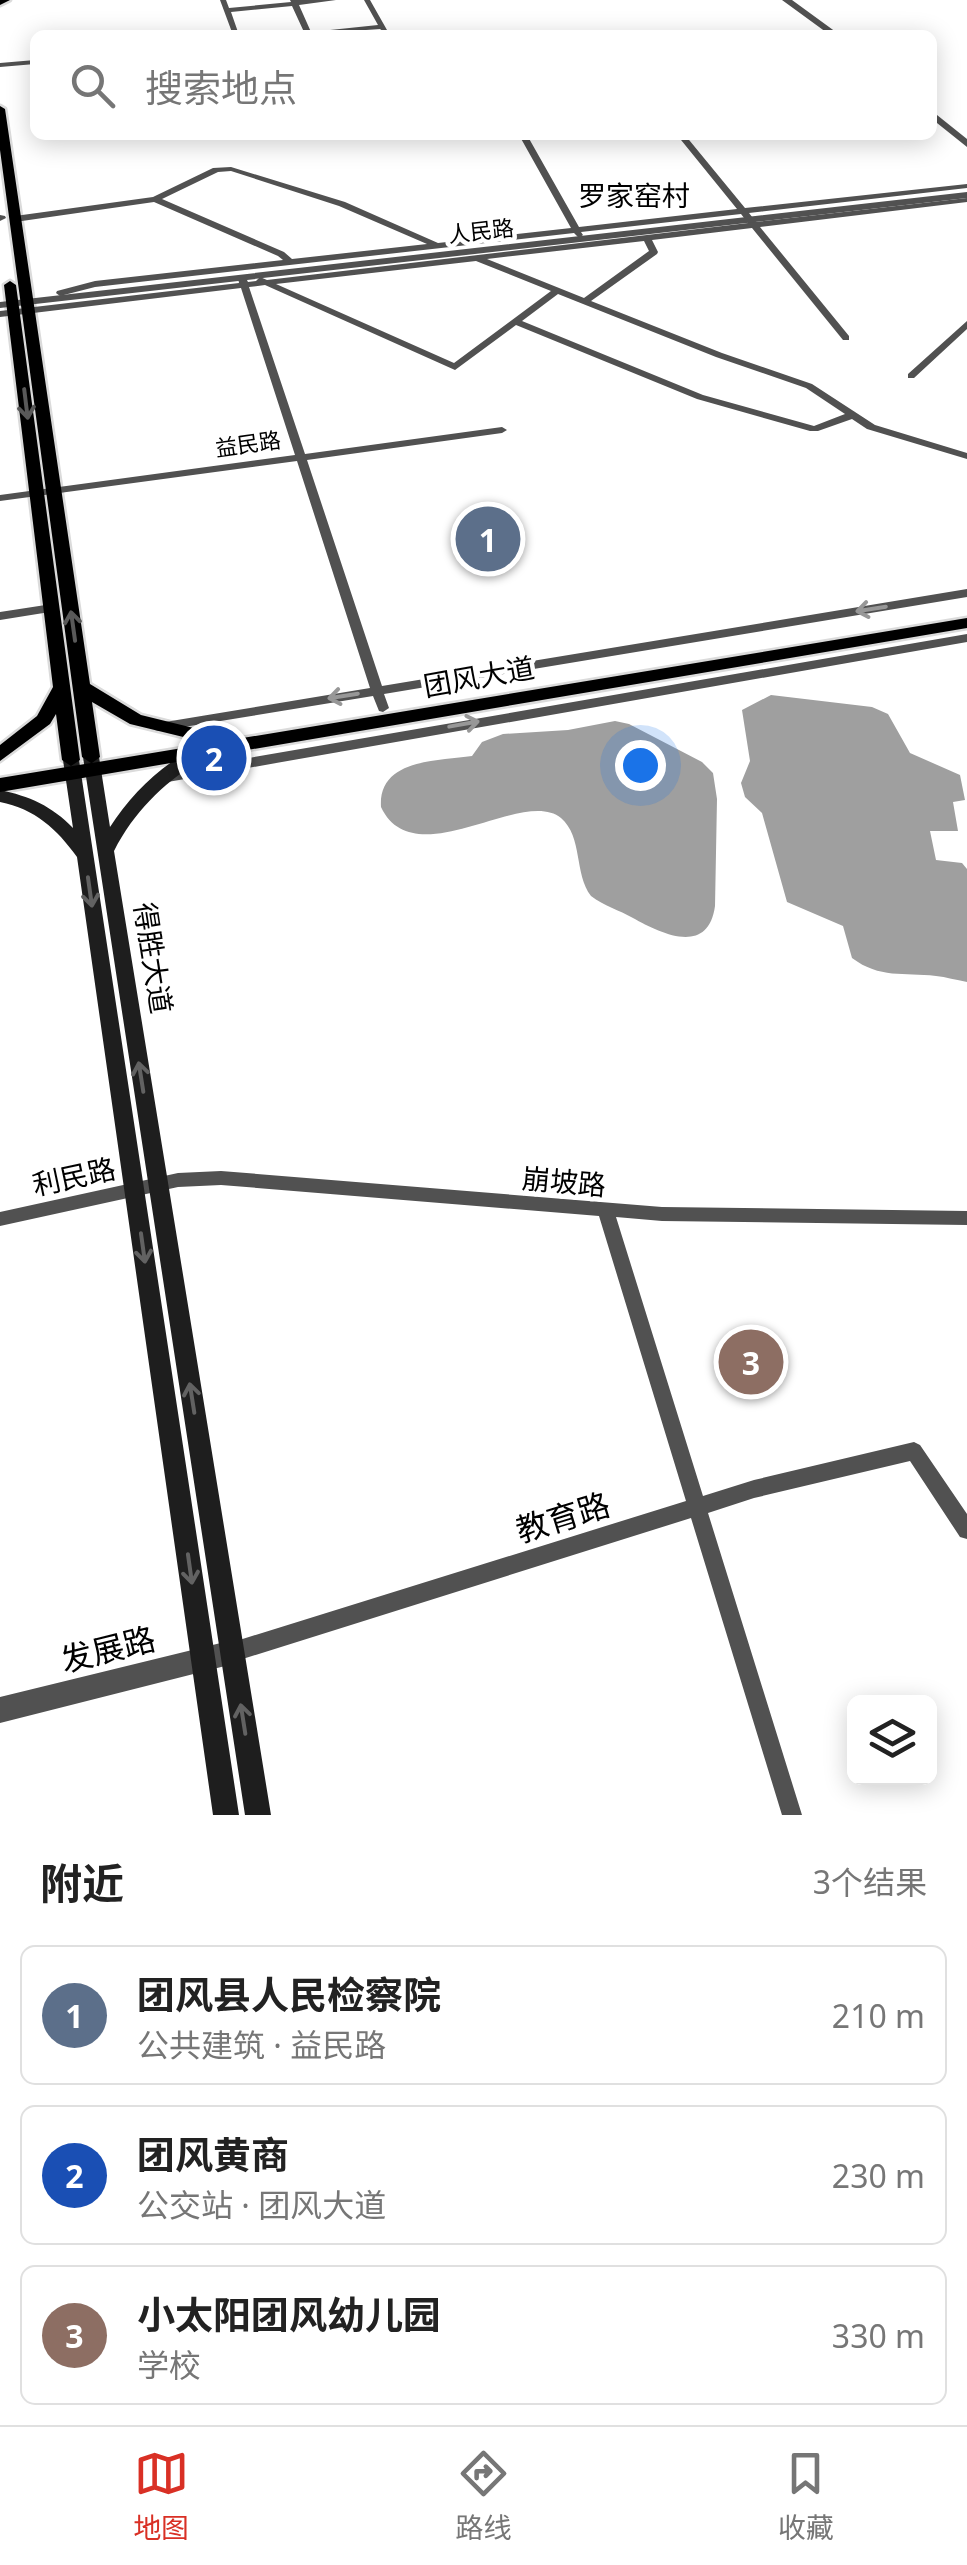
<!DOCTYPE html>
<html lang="zh">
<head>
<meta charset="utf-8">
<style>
	:root { --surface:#fff; --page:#f2f2f2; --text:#222; --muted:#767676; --line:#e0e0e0; --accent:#d93025 }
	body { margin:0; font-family:"Noto Sans","Noto Sans SC",sans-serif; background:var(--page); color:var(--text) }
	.controls { position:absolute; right:30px; bottom:30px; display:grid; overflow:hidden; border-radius:15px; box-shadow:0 5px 25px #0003 }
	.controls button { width:90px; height:90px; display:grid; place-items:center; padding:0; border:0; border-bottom:2px solid var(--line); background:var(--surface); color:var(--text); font:50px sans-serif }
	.you { position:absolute; left:640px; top:765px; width:35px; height:35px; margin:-25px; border:8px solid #fff; border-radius:50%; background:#1a73e8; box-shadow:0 0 0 15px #1a73e833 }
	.badge { display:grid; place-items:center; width:65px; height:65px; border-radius:50%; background:var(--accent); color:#fff; font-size:32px; font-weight:700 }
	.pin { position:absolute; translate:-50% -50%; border:5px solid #fff; box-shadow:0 2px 10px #0006 }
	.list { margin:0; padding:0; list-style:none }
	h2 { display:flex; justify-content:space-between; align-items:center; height:130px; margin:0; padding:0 40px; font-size:42px }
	h2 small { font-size:32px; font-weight:400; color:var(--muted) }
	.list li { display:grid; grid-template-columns:65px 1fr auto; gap:30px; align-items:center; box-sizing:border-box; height:140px; margin:0 20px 20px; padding:0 20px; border:2px solid var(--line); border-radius:15px }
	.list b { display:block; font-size:38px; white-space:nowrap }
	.list p { margin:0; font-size:32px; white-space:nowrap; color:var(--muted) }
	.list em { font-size:32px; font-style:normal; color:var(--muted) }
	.icon { flex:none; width:55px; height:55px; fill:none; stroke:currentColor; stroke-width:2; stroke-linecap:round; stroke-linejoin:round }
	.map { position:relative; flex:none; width:967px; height:1815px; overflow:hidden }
	.search { position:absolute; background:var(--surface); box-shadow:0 5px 25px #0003; left:30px; right:30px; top:30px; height:110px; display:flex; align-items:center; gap:25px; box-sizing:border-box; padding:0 35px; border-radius:15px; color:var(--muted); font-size:38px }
	.sheet { height:610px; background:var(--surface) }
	nav { display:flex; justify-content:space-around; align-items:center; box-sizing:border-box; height:140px; border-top:2px solid var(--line); background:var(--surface); font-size:28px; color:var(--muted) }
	nav a { display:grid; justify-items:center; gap:5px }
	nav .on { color:var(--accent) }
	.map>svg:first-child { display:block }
	.water { fill:#9f9f9f }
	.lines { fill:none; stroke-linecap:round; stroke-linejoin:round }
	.primary-casing { stroke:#dbdbdb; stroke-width:5 }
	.minor { fill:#515151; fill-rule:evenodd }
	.tertiary { fill:#515151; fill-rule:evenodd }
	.secondary { fill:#1e1e1e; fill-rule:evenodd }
	.primary { fill:#000; fill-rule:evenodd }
	.oneway { stroke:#595959 }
	.oneway2 { stroke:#979797 }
	.oneway3 { stroke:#626262 }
	.labels { text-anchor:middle; stroke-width:9; stroke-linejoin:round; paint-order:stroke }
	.far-street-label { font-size:22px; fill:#000; stroke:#fff }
	.far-quarter-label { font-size:28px; fill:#000; stroke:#fff }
	.street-label { font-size:28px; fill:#000; stroke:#fff }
	.near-street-label { font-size:32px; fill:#000; stroke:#fff }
</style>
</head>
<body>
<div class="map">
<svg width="967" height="1815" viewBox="0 0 967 1815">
	<rect width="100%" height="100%" fill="#fff"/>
	<path class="water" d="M771,695l101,12 16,7 22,39 50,22 5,25 -12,2 5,29h-28l6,29 26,3 5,6v113c-11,-2 -21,-5 -31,-6 -33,-4 -56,3 -84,-18l-9,-32 -56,-24 -25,-89 -17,-16 -4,-14 9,-22 -8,-51z
		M615,721l14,3 73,38 11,11 4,26 -2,107c-7,51 -55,27 -82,12 -14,-8 -29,-12 -42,-22 -17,-22 -8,-59 -30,-78 -38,-32 -147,59 -180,-11 -3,-48 56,-46 91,-51l10,-14 21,-8 65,-4z"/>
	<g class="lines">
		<defs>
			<path id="primary" d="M0,0h10l-10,5z
				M0,106l5,3 85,575 51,31 73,18 3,4 -9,6 -78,-19 -38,-22 8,55 -8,6 875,-145v10l-967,164v-14l91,-15 -9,-6 -82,-607z
				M10,281l6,4 64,475 -9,6 -9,-6 -6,-46 -6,10 -50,37v-16l37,-29 16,-29 -49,-402z"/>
		</defs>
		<use href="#primary" class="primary-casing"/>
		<path class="minor" d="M220,0h6l3,8 62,-6 -1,-2h46l-37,5 12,27 67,-7 -14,-25h6l17,30 -3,2 -4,-3 -84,6 8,-3 -12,-26 -61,6 8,23h-6z
			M35,60v4l-35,3v-4z
			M519,135h8l52,92 158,-18 -60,-74h8l60,73 222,-24v4l-218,25 7,9 211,-24v4l-207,25 89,109v4h-6l-91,-112 -100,12 6,12 -1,2 -66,47 131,52 90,31 63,41 92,28v6l-100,-30 -15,-10 -34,12h-8l-113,-32 -181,-74 -61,45 -190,-85 -16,2 56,167 197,-27 5,3 -5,3 -195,27 75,226 585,-97v8l-583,97 5,14 -6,4 -4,-1 -6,-15 -214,35 -4,-1 -2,-3 6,-4 211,-35 -73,-227 -297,40v-6l295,-40 -54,-167 -241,29v-6l239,-28 -1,-5 4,-3 3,1 3,6 8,-1 4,-4 7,3 481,-57 -7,-9 -160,18 2,3 -4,3 -5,-5 -479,54 -35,9 -4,-3 1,-2 38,-10 188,-21 -5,-4 -124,-54 -139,20 -4,-3 4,-3 138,-19 60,-29 18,-1 114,35 93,41 133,-15zM231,171l108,35 88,38 -135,15 -8,-7 -122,-53 56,-27zM644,241l5,10 -65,47 -97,-39zM476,261l75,30 -97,72 -178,-79zM558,294l158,63 90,31 39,26 -31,12 -111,-31 -181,-74z
			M0,215l5,1 1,2 -6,3z
			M967,321v8l-53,49h-6v-4z
			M52,604l6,4 -2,3 -56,9v-8z
			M967,634v8l-805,141 -6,-5 6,-5z
			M221,1171l441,36 305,4v14l-305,-4 -46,-4 87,279 51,-16 160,-38 6,3 47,69v25l-7,-2 -50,-76 -156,37 -46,15 94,302h-20l-91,-297 -458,144 -7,-3 -3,-7 3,-7 7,-3 453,-141 -87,-285 -378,-31 -43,2 -178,39v-14l178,-39z"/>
		<path class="tertiary" d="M782,0h10l48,35h-10z
			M932,111l35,28v8l-35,-28z
			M967,192v6l-967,110v-6z
			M233,1640l9,3 3,9 -3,9 -9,3 -233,59v-26z"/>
		<path class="secondary" d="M203,745l8,6 -2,4c-41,24 -73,53 -95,96l157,964h-26l-162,-1058 8,-6 8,6 11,70c22,-34 55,-67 93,-82z
			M71,754l8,6 160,1055h-26l-136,-958c-20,-28 -42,-48 -77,-55v-12c29,6 52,16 73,38l-10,-68z"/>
		<use href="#primary" class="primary"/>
	</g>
	<defs><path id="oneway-shaft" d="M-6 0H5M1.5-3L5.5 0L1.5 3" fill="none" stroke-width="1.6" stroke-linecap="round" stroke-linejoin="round" transform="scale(2.5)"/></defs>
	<g class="oneway">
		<use href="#oneway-shaft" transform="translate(26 404) rotate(83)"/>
		<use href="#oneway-shaft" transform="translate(73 626) rotate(-98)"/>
	</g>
	<g class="oneway2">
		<use href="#oneway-shaft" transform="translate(871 609) rotate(171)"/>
		<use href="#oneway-shaft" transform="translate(343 696) rotate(171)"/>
		<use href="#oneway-shaft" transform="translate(464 724) rotate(-10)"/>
	</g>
	<g class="oneway3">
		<use href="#oneway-shaft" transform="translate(90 892) rotate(82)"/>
		<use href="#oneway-shaft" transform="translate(141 1077) rotate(-99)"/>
		<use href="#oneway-shaft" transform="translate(143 1248) rotate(82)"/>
		<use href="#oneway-shaft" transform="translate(192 1398) rotate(-99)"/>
		<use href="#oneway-shaft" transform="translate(190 1569) rotate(82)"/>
		<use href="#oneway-shaft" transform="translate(243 1719) rotate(-99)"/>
	</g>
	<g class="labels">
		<g class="far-street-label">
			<text transform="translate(481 231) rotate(-6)" y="8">人民路</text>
			<text transform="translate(248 444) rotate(-8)" y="8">益民路</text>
		</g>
		<g class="far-quarter-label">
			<text x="634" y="206">罗家窑村</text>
		</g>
		<g class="street-label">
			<text transform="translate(479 677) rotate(-10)" y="10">团风大道</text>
			<text transform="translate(153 958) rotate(81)" y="10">得胜大道</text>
			<text transform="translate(74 1177) rotate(-12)" y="10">利民路</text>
			<text transform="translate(564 1182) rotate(5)" y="10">崩坡路</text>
		</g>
		<g class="near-street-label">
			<text transform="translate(563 1518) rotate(-17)" y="11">教育路</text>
			<text transform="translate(108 1650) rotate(-14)" y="11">发展路</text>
		</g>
	</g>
</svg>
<div class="controls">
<button><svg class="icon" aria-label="layers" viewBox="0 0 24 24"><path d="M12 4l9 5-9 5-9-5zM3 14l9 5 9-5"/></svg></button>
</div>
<div class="you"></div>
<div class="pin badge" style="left:488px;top:539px;background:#5c6f8a">1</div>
<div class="pin badge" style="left:214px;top:758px;background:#1a4fb4">2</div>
<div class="pin badge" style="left:751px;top:1362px;background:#8d6e63">3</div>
<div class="search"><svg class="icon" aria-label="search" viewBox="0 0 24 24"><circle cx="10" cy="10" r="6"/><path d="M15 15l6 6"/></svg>搜索地点</div>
</div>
<section class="sheet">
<h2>附近<small>3个结果</small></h2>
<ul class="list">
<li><span class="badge" style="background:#5c6f8a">1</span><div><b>团风县人民检察院</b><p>公共建筑 · 益民路</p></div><em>210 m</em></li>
<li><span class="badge" style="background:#1a4fb4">2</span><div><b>团风黄商</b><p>公交站 · 团风大道</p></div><em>230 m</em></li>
<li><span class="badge" style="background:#8d6e63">3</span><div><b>小太阳团风幼儿园</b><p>学校</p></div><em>330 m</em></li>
</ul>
</section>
<nav>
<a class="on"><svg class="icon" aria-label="map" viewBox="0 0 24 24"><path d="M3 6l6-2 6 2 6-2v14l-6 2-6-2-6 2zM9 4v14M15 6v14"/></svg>地图</a>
<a><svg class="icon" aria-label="directions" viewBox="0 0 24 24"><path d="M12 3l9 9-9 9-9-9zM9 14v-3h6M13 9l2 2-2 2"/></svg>路线</a>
<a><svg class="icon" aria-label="saved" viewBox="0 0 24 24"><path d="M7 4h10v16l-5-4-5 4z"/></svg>收藏</a>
</nav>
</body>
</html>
